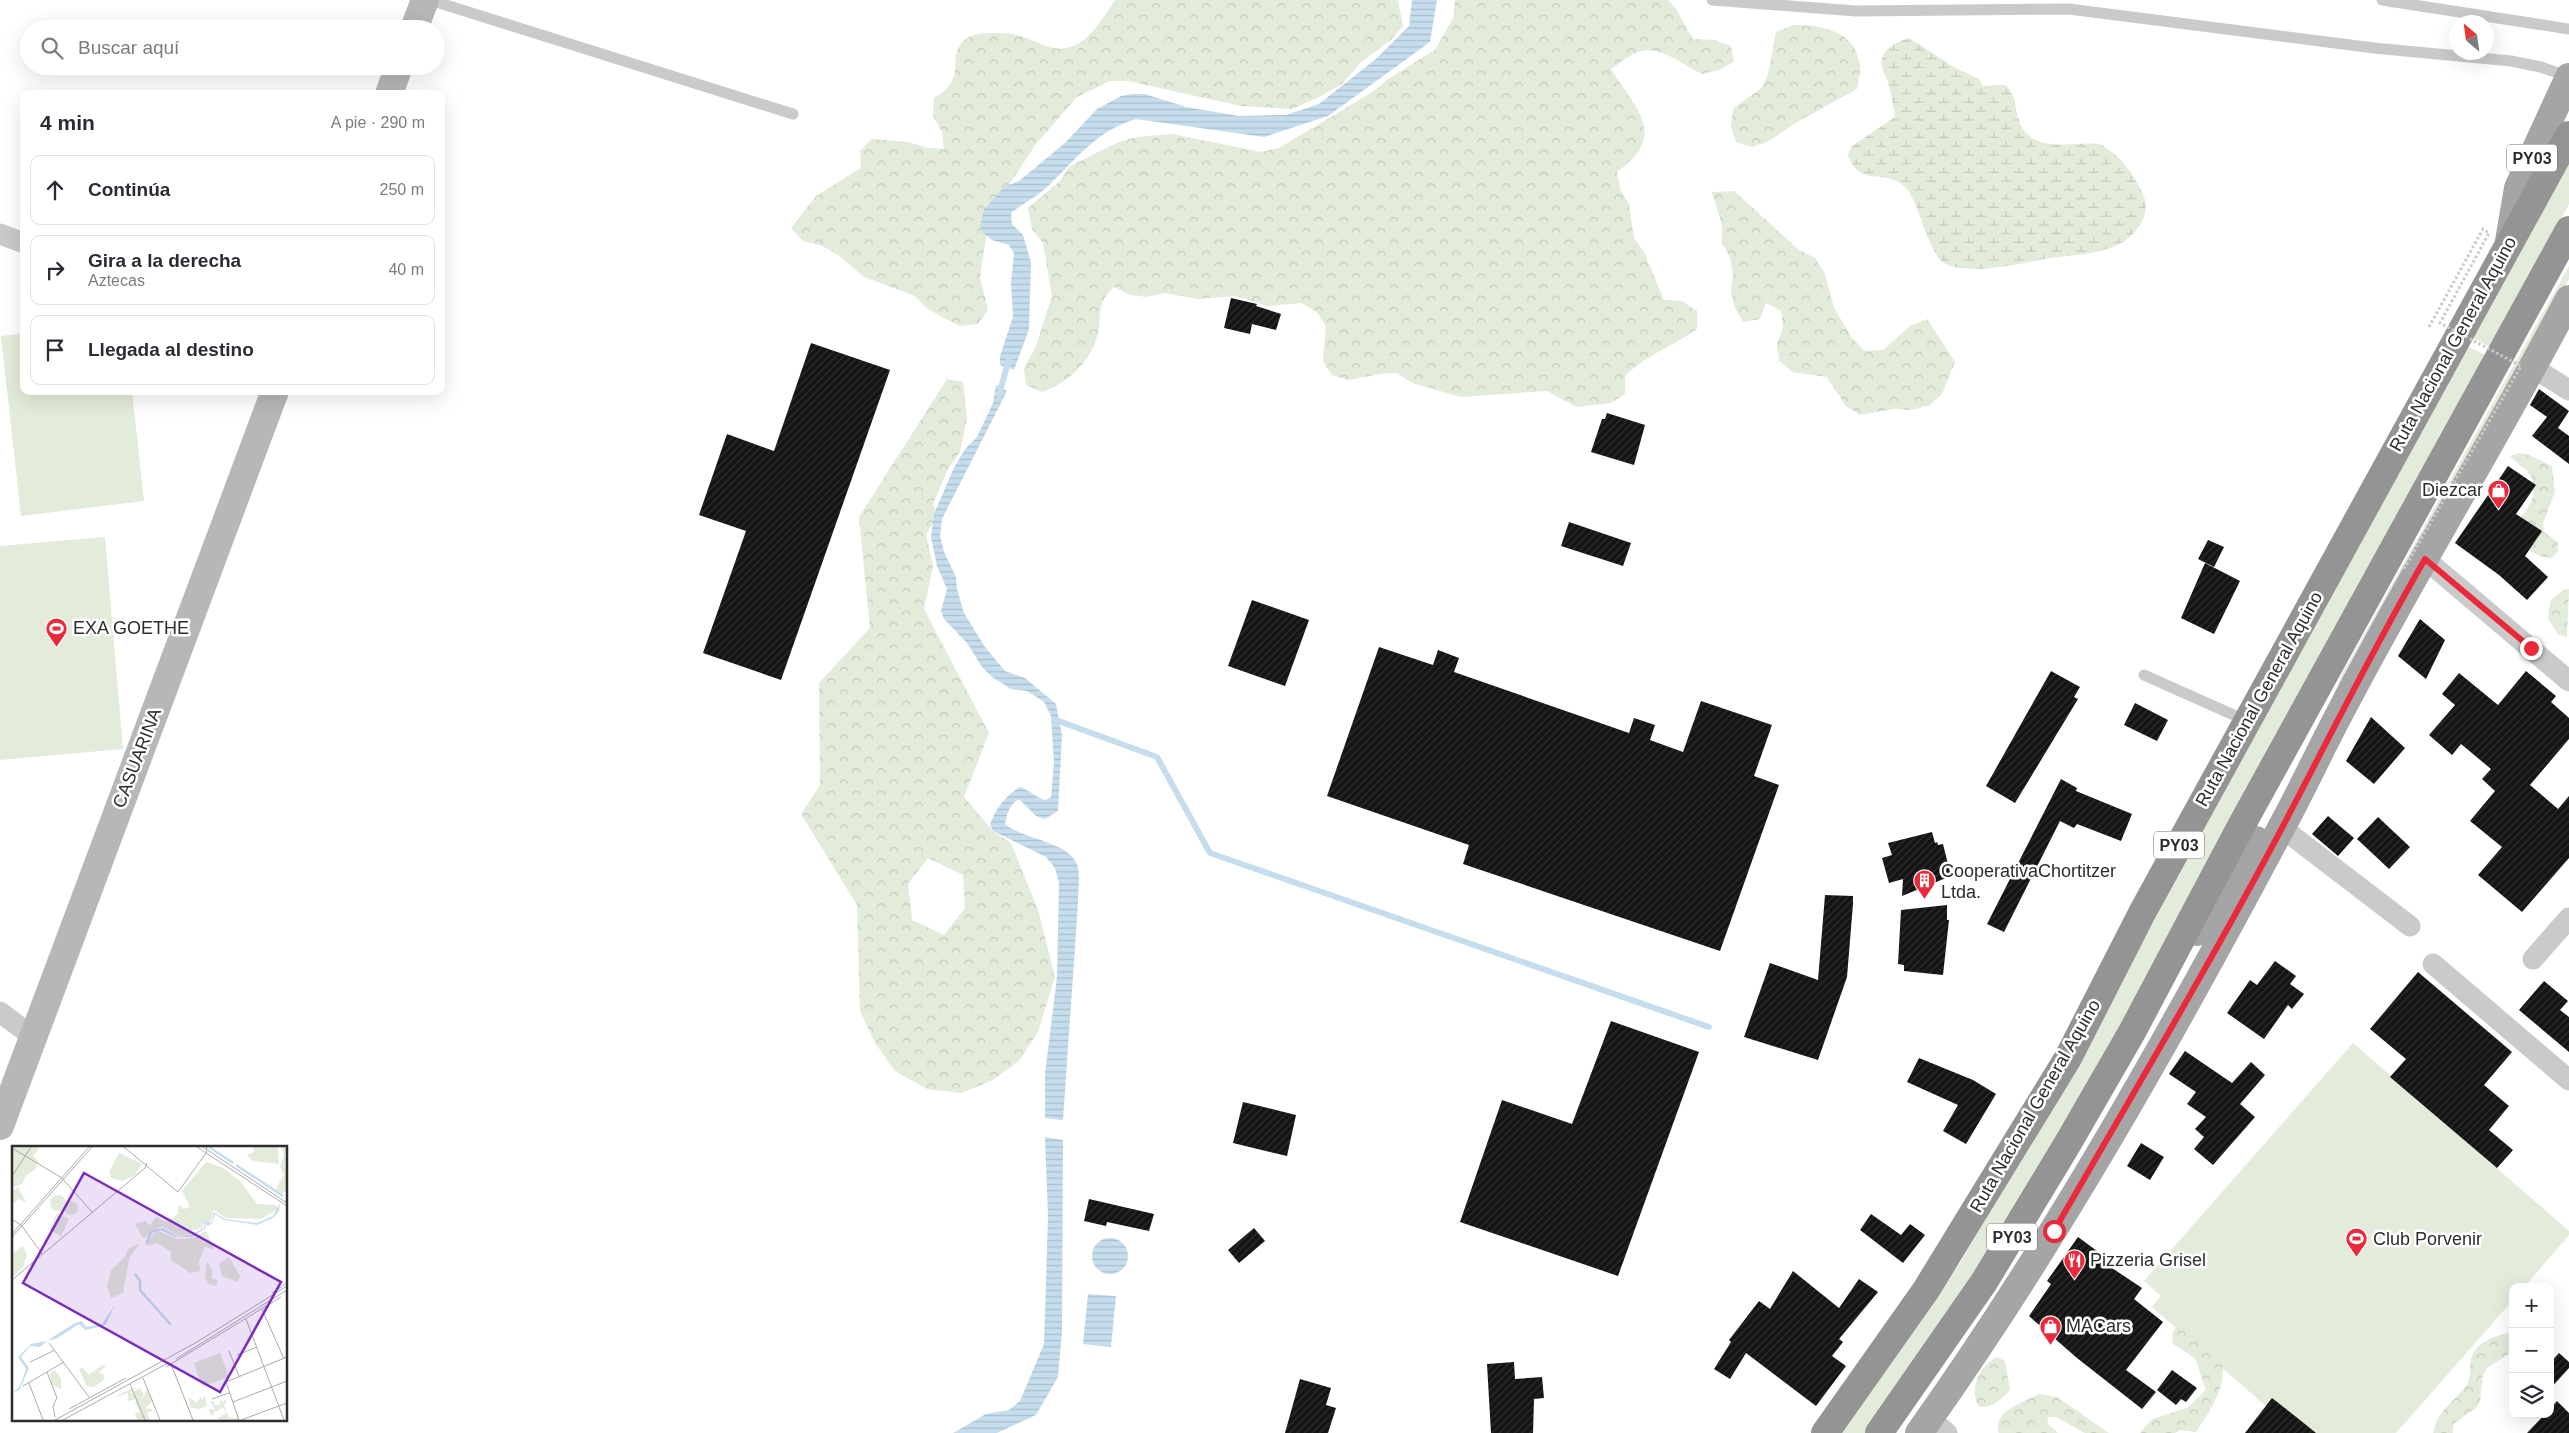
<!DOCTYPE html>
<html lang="es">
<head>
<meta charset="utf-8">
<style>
	:root { --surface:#fff; --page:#f7f7f7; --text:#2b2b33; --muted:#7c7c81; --line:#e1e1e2 }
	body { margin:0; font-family:Helvetica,sans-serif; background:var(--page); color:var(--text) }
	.controls { position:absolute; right:15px; bottom:15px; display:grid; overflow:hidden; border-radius:10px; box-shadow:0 5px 20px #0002 }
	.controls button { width:45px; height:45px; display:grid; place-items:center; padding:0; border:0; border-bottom:1px solid var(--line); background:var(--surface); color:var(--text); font:25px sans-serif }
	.compass { position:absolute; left:2449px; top:15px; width:45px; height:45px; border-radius:50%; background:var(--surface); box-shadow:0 5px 20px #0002; rotate:331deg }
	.stop { position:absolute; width:15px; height:15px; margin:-11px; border:4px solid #ea293a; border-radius:50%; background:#fff }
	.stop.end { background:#ea293a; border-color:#fff; box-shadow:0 1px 5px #0008 }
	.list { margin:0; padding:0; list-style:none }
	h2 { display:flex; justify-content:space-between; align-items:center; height:65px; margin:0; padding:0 20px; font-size:21px }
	h2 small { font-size:16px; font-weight:400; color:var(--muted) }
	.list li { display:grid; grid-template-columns:32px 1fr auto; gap:15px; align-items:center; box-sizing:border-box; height:70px; margin:0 10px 10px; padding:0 10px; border:1px solid var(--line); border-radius:10px }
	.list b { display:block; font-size:19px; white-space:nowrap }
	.list p { margin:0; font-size:16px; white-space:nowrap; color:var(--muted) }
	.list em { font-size:16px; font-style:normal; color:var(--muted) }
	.icon { flex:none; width:28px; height:28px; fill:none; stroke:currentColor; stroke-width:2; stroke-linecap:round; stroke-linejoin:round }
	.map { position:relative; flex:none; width:2569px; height:1433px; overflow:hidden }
	.search { position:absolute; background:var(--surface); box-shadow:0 5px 20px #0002; left:20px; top:20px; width:425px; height:55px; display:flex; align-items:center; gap:12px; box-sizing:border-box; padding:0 18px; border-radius:28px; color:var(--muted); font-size:19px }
	.panel { position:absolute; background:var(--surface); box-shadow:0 5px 20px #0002; left:20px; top:90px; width:425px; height:305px; border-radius:10px }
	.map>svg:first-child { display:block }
	.grass { fill:#e3ebda }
	.forest { fill:url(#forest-crowns); fill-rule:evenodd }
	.wetland { fill:url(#wetland-marsh) }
	.water { fill:url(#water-rules) }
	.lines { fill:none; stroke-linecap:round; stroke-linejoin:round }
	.stream { stroke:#c5ddec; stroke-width:6 }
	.building { fill:url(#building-hatch) }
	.lane { stroke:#cacaca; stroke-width:11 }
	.street { stroke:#cacaca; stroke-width:21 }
	.secondary { stroke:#b7b7b7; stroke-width:28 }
	.primary { stroke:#a5a5a5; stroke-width:28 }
	.highway { stroke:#949494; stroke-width:28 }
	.path-bridge { stroke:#cacaca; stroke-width:3; stroke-dasharray:2.5 2.5; stroke-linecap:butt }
	.route { stroke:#ea293a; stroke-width:6 }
	.labels { text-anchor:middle; stroke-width:5; stroke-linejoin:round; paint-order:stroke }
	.shield { fill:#fff; stroke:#6c6c6c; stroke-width:1 }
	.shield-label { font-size:16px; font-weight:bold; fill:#2d2d2d }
	.street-label { font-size:18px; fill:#2d2d2d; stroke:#fff }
	.poi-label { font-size:18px; fill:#2d2d2d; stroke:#fff; text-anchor:start }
	.inset-river { fill:none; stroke:#c5ddec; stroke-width:2.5 }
	.inset-road { fill:none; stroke:#ababab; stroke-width:1 }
	.view { fill:#7b2cbf; fill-opacity:0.15; stroke:#7b2cbf; stroke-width:2.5 }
	.inset-edge { fill:none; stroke:#2d2d2d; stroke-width:2.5 }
</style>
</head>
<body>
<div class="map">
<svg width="2569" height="1433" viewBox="0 0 2569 1433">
	<defs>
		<pattern id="forest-crowns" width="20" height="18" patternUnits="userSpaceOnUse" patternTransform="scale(1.25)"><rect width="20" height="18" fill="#e3ebda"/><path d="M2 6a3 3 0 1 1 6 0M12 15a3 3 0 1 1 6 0" fill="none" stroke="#c3cabb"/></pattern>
		<pattern id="wetland-marsh" width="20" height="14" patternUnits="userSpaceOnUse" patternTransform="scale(1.25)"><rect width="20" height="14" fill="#e3ebda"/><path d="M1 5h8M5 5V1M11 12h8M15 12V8" fill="none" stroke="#c3cabb"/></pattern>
		<pattern id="water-rules" width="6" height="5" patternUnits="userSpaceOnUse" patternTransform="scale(1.25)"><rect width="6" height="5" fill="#c5ddec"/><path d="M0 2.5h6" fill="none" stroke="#aabecb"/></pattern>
		<pattern id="building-hatch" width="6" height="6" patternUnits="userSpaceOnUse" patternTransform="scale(1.25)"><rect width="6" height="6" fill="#141414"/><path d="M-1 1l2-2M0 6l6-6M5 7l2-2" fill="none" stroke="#2e2e2e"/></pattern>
	</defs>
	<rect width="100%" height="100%" fill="#fff"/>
	<path class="grass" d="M2569,161v43l-79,143 -18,-10z
		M2569,266v13l-235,422v-5l7,-20z
		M24,333v58h108l12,110 -123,15 -20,-180z
		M2467,346l18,9 -402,740 -106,178 -111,160h-25l119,-170 106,-180z
		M105,537l18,212 -123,11v-214z
		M2353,1043l216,188v4l-45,52h-11v13l-117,133h-99l-145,-126 9,-11 -17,-15z"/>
	<path class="forest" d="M1115,0h283l5,26 -12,14 -30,22 -19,22 -25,14 -25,11 -51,-3 -113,-25h-18l-33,16 -41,47 -41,62 -7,18 -8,53 8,33 -10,14 -19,2 -31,-17 -13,-13 -51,-19 -27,-23 -17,-9 -17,-4 -12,-13 25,-32 45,-28 -1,-17 12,-12 36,3 20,6 16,1 -2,-17 -9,-16 1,-18c37,-21 9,-41 32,-59 8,-6 20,-6 30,-6 24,0 29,5 50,13 35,12 53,-22 69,-46z
		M1455,0h213l8,9 17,30 21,1 17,6 3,16 -15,8 -17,4c-18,-8 -42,-30 -64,-22 -9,3 -19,12 -27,17 25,41 58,65 6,103l3,17 9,15 5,34 10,14 20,48 18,1 15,10v18c-23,17 -52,26 -72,47v18l-14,9 -34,4 -30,-16 -86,6 -49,-14 -15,-10 -16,1 -33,6 -16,-5 -9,-14 3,-35 -9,-14 -16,-9 -34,3 -32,-10 -37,3 -33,-6 -18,4 -17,-2 -16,-8c-18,17 -12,24 -16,46 -7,29 -29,49 -56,59l-16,-7 -2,-17 12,-22 16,-50 -9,-53 -11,-14 -4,-21 32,-27 10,-15 49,-24 18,-5 35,-3 89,18 18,-4 95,-57 14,-12 47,-29 18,-32z
		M1793,25c29,0 62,5 67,40 1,7 -2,16 -3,24l-60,33 -28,19 -17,6 -16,-5 -5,-15 2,-18c7,-7 23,-16 28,-21 10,-11 11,-41 15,-56z
		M1734,191l65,59 16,8 10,16 9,34 18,30 13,13 18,-1 27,-24 17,-7 28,43 -13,32 -12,11 -18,5 -18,-1 -34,6 -14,-9 -19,-29 -35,-5 -13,-12 -2,-16 6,-16 -2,-17 -15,-8 -6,16 -17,3 -8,-14 -4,-17 2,-17 -3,-17 -8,-14v-18l-10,-33z
		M947,379l16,3 4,36 -7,34 -12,17 -15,35 5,12 -12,18 7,32 -9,43 65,124 -25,64 29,34 18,12 27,67 17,67 -17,55 -19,29 -28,20 -30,12 -34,-4 -32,-18 -20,-28 -15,-32 -3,-106 -56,-91 19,-29 -1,-102 51,-55 -11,-111zM928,858l35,17 2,33 -21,27 -32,-15 -4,-36z
		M2518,453l9,1 25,12 3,26 -12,31 1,9 14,10v9l-6,7 -9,-1 -16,-7 -8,-31c12,-13 22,-30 9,-47 -6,-7 -13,-10 -18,-16z
		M2565,589h4l-2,48 -9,-3 -10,-15 2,-18z
		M2183,1323c7,7 30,19 34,26 16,31 -5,58 -21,83l-16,-2 -5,3h-35l12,-14 35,-11 19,-18 -11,-32 -22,-14c-2,-11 0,-16 10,-21z
		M2513,1332v19l-26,17 -4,7 -3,26 -4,7 -23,16v9h-20c2,-5 2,-10 5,-15 7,-12 19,-20 28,-32 4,-6 4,-11 4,-18 0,-25 23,-32 43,-36z
		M1997,1357l8,4 5,29c-9,9 -16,18 -30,17 -13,-14 0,-43 17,-50z
		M2039,1394l18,3 52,36h-24l-29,-16h-9l2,8 9,8h-59c-7,-22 26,-31 40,-39z"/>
	<path class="wetland" d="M1909,38l45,29 25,12 4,7 22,-1c12,10 9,19 13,32 10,39 53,24 82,27 18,10 30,25 40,44 7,12 8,23 1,35 -19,33 -58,30 -91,35 -27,5 -79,18 -104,6 -18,-8 -25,-59 -40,-76 -21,-22 -45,2 -58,-33l3,-8 44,-30c-2,-12 -4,-24 -7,-35 -1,-5 -5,-10 -6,-15 -3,-17 14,-25 27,-29z"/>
	<path class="water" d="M1412,0h25l-7,42 -102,74 -64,21 -128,-18c-42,13 -60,41 -90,69 -10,9 -24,16 -35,25l1,11 11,11 8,27 -2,67 -15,41 -14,-5v-9l13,-39 -2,-34 3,-30 -5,-8 -17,-5 -9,-7 -3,-7 4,-16 20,-23 15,-6 46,-38 32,-34 24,-13 11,-2h13l41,13 53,9 47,-1 33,-11 58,-46 32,-32z
		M996,385l11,6 -65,128 -2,17 4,16 12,25 1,12 7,24 21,34 20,24 20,7 31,26 6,31 -4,76 -13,8 -9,-3 -17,-17c-9,5 -12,14 -14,25 17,16 68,17 73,44 2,11 0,24 0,35l-15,217 -18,-2v-44l12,-97 2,-94 -4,-15 -9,-11 -53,-26 -3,-7c7,-17 15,-28 30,-37 10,3 15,10 25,13l6,-3 3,-35 -3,-46 -7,-14 -17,-11 -16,-2 -19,-12 -10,-10 -15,-24 -23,-24 -3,-8 6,-22 -10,-23 -6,-29 3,-23 19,-44 12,-21 12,-12 16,-34z
		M1045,1137l18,3 -1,191 -4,46 -22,38 -39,18h-44l33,-19 23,-4 11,-9 24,-57 4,-127z
		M1092 1256a18 18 0 1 1 36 0a18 18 0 1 1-36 0Z
		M1088,1294l28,2 -5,51 -28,-3z"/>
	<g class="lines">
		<path class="stream" d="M999,395l10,-36
			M1056,720l101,37 53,96 499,174"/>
	</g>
	<path class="building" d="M1231,298l26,6 -1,2 25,8 -5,16 -24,-6 -2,10 -26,-6z
		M811,343l79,27 -109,310 -78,-27 43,-122 -47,-16 28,-81 47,17z
		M2539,389l30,22 -11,17 11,8v28l-37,-28 15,-19 -17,-12z
		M1607,413l38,12 -11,40 -43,-13 11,-33h3z
		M2508,466l28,19 -20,29 26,17 -17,25 23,21 -21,23 -28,-25 -44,-32z
		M1569,522l62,21 -8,23 -62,-20z
		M2208,540l16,7 -10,20 -16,-8z
		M2205,563l35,18 -26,53 -33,-16z
		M1252,600l57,20 -24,66 -57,-20z
		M2420,619l25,21 -19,39 -28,-23z
		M1379,647l54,18 5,-15 21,8 -5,14 175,61 5,-15 21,7 -5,15 33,12 18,-51 71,24 -18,51 25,9 -59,166 -257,-87 6,-19 -142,-49z
		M2051,671l29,16 -6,10 4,2 -63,104 -29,-17z
		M2526,671l30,25 -5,6 18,16v21l-39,46 28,24 11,-13v62l-47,54 -44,-37 24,-28 -32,-26 25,-30 -13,-12 9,-10 -30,-25 -9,11 -23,-20 26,-30 -13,-11 17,-21 39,32z
		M2135,703l33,17 -11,21 -33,-16z
		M2371,717l34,31 -31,36 -28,-23z
		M2061,779l16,9 -1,3 56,23 -11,27 -44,-17 -3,4 -14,-7 -56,111 -17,-8z
		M2328,816l26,22 -16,18 -26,-22z
		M2378,817l32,30 -21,22 -32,-30z
		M1932,832l3,11 2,-1 1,3 5,-1 8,32 -49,20 1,-17 -14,4 -7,-25 10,-3 -4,-12z
		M1825,895l28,1v8l-6,73 -29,83 -74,-23 26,-74 48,17z
		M1947,905v15h2l-6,55 -39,-4v-6l-6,-1 3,-54z
		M2275,961l21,15 -6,8 14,10 -12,15 -4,-4 -24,34 -37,-26 23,-33 7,5z
		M2418,972l94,80 -28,33 25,21 -20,24 24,20 -16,18 -107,-91 16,-18 -36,-30z
		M2544,981l24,20 -8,9 9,7v35l-50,-42z
		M1611,1021l88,31 -81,224 -158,-54 42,-122 70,24z
		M2185,1051l47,32 19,-21 14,13 -25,29 15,13 -42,48 -19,-16 10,-12 -9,-8 11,-12 -19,-13 9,-12 -27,-18z
		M1919,1058l54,22 23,14 -30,50 -23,-13 15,-26 -51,-23z
		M1243,1102l53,13 -9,41 -54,-13z
		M2141,1143l23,14 -14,23 -23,-14z
		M1089,1199l65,15 -5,17 -42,-9 -1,4 -22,-5z
		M1871,1214l30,21 9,-11 15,11 -22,28 -43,-33z
		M1254,1228l11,13 -26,22 -11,-13z
		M2078,1237l34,25 -3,4 33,22 -8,11 29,23 -37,48 30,22 -14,17 -65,-51 -48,-42 22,-32 -4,-3z
		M1793,1271l46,37 20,-29 19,13 -39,47 4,3 -11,14 14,10 -30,40 -70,-53 -16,26 -16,-10 17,-27 -2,-2 30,-39 11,8z
		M2559,1353l10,9v6l-19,21v-26z
		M1514,1362l1,17 27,-2 2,21 -10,1 -1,34h-42l-4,-69z
		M2172,1370l25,18 -11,14 -5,-3 -5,6 -19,-15z
		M1300,1379l31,9 -5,17 10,3 -8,25h-43z
		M2272,1398l28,22 16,13h-71z
		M2557,1401l12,12v20h-42l18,-19h5v-5z"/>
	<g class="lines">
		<path class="lane" d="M430,0l363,114
			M1712,0l144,11 213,-2 305,39 137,13 30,6 28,10
			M2382,0l187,29
			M2144,675l103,46"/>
		<path class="street" d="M0,234l24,9
			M2532,367l37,23
			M2425,559l144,122
			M2282,828l128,98
			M2533,959l36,-41
			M2433,964l136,116
			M0,1012l33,25
			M1929,1418l18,15"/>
		<path class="secondary" d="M414,29l11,-29
			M389,94l10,-28
			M0,1126l275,-735"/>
		<path class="primary" d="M2509,241l9,-53 51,-111
			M2197,932l59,-92
			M1919,1433c136,-191 251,-396 361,-603 22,-40 41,-82 63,-123 72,-138 154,-270 226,-408"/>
		<path class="highway" d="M1825,1433l101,-143 142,-232 74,-145 427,-778
			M1879,1433l105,-151 84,-139 64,-111 108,-204 329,-598"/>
		<path class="path-bridge" d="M2404,569l117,-203 -81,-43 49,-90 -6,-4 -54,98"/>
	</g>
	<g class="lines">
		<path class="route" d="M2054,1231c77,-134 156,-267 228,-403 47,-90 92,-181 143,-269l106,89"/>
	</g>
	<defs>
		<symbol id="shop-pin" viewBox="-11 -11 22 30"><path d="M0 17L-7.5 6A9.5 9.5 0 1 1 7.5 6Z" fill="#ea293a" stroke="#fff"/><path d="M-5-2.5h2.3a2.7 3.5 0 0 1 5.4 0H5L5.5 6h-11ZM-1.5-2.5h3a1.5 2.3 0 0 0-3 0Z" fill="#fff"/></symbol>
		<symbol id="stadium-pin" viewBox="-11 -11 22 30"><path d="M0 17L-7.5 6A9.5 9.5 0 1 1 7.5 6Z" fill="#ea293a" stroke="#fff"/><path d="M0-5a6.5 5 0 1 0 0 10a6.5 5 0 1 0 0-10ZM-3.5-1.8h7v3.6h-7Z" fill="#fff"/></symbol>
		<symbol id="building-pin" viewBox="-11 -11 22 30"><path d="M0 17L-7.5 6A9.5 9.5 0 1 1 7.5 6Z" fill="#ea293a" stroke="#fff"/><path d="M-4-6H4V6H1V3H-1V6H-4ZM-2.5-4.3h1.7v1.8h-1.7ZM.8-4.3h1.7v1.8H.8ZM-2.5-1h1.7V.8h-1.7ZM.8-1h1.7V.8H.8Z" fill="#fff"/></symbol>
		<symbol id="restaurant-pin" viewBox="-11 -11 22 30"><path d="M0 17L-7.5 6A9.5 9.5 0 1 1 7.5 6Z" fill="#ea293a" stroke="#fff"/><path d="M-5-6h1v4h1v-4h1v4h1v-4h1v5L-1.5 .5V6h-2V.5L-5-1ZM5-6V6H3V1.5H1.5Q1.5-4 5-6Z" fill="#fff"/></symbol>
	</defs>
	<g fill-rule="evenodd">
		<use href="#shop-pin" x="2486" y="478" width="25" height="34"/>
		<use href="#stadium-pin" x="44" y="616" width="25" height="34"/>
		<use href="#building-pin" x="1912" y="868" width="25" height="34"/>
		<use href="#stadium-pin" x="2344" y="1226" width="25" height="34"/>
		<use href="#restaurant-pin" x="2062" y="1248" width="25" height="34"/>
		<use href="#shop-pin" x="2038" y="1314" width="25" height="34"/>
	</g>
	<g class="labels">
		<g class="shield">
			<rect x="2507" y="144.5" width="50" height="27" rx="4"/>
			<rect x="2154" y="831.5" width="50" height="27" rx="4"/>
			<rect x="1987" y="1223.5" width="50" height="27" rx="4"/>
		</g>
		<g class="shield-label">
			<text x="2532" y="164">PY03</text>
			<text x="2179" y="851">PY03</text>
			<text x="2012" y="1243">PY03</text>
		</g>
		<g class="street-label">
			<text transform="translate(2453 344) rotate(-61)" y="6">Ruta Nacional General Aquino</text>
			<text transform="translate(2259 699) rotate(-61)" y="6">Ruta Nacional General Aquino</text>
			<text transform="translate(137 758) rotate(-69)" y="6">CASUARINA</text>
			<text transform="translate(2035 1106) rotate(-60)" y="6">Ruta Nacional General Aquino</text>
		</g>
		<g class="poi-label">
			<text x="2483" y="496" text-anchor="end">Diezcar</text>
			<text x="73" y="634">EXA GOETHE</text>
			<text x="1941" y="877">CooperativaChortitzer<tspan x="1941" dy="21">Ltda.</tspan></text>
			<text x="2373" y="1245">Club Porvenir</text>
			<text x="2090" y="1266">Pizzeria Grisel</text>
			<text x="2066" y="1332">MACars</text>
		</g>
	</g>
	<g transform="translate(12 1146)">
		<rect width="275" height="275" fill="#fff"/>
		<path d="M38 57a8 8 0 1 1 16 0a8 8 0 1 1-16 0ZM52 62a7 7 0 1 1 14 0a7 7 0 1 1-14 0ZM45,67l12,6 -8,17 -12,-6zM208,207l9,24 -27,10 -8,-24z" fill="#e3ebda"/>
		<path d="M0,1h28l-7,9 6,6 -5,9 -8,4 -4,9 -10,3zM241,1h25l1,17 -26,-3 -6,-6 7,-3zM269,1h6v44l-5,2 -7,-3 9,-15 -4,-9 4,-11zM107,7l23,11 -8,12 -12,5 -11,-3 -2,-6zM194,16l17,6 17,13 17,23 19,1 2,4 -17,10 -35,-1 -12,-8 -4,12h-7l-1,6 -9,2 -3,5 -12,1 -16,-10 -19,13 -8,-15 10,-3 5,4 6,-8 10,5 12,-8 1,-10 5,5 6,-2 -8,-16zM6,41l8,15 -8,-3 -6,6v-13zM147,85l18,8 15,-1 14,-7 9,19 -10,-3 -6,14 1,10 -10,2 -19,-13v-8l-14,-9 -11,3 8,-13zM128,97l-11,16 -6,34 -12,5 -4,-11 4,-17 13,-12 4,-9zM11,100l4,8 -4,14 -11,9v-23zM195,115l5,9v9l6,1 -2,6 -7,-2 -4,-6zM90,219l4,1 -7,6 6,4 -2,5 -10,6 -6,-1 -8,-17 4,-1 6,7zM43,224l6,9v10l-9,-4 -2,-11zM122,241l-4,7 10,-6 4,6 -3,7 6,-11 6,10 -7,8 8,2 -7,3 3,7h-13l-2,-6 5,-3 -5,-7 2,-5 -9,2v-8l-15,5zM189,250v4l4,-4 2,10 -8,3 -8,-1 -3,-11 9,6zM208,253l3,4 1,-3 3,1 -3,4 5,13h8l-2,-6 4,8h-20l-1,-2 8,-5 -3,-5 -9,4 -1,4 -3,-3 -1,-5 6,2 -5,-9h4v4h6z" fill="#e3ebda"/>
		<path d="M217,111l11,19 -2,6 -16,-6 -3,-12z" fill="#e3ebda"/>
		<path d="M268,57l-1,8 -6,7 -16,7 -33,-5 -9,-6 -3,9 -4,3 -3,-3 1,5 -14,9h-17l-14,-7 -9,3 -3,9 -4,2 5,-13 13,-3 15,9 13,-2 14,-8 -2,-6 8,2 3,-11 11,7 32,4 16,-7zM103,159l-9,19 -3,2 -18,4 -6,-6 -23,15 -8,1 27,-17 7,-2 4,6 16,-3zM35,195l-7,6 -10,-1 -9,11 8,11 -9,21 -8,5 8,-8 6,-17 -8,-12 13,-13z" fill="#c5ddec"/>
		<path class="inset-river" d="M197,1l24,16M224,19l47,31M123,128l5,7v9l31,35"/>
		<path class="inset-road" d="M112,1l54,45 28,-39 1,-6M185,1l90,59M191,1l84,56M0,2l50,30 30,34M0,30l19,-29M0,73l10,7 20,28M0,88l77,-87M0,91l80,-90M0,134l133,-112 2,-5M260,147l15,-10M250,163l22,50M234,173l38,101M37,197l40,54M217,205l10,25M225,209l20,-8M164,213l111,-69M18,216l25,-12M159,218l22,56M154,221l115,-70M35,226l10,26 -4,8 2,11M131,232l17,42M17,237l14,37M118,238l15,36M11,240l41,-24M200,253l17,-6M221,256l54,-21M57,263l57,-31M43,274l142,-78 90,-56M51,274l105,-57M227,274l-13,-38 61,-25M229,274l46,-17"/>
		<path class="view" d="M72,27l197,109 -61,110 -197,-109z"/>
		<rect width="275" height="275" class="inset-edge"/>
	</g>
</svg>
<div class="controls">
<button>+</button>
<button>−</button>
<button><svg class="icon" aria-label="layers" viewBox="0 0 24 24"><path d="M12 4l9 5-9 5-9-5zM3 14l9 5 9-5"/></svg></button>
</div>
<svg class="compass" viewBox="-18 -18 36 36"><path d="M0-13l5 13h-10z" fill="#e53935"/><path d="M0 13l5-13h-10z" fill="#7c7c81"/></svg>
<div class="stop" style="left:2054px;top:1231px"></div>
<div class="stop end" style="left:2531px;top:648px"></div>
<div class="search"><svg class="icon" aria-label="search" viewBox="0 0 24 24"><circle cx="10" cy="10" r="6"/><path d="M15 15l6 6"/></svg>Buscar aquí</div>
<section class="panel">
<h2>4 min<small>A pie · 290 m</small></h2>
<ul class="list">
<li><svg class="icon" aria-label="ahead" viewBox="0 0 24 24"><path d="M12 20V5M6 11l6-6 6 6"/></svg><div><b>Continúa</b></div><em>250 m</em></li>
<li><svg class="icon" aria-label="right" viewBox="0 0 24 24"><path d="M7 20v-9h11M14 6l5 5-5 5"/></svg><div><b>Gira a la derecha</b><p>Aztecas</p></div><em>40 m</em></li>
<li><svg class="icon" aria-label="arrive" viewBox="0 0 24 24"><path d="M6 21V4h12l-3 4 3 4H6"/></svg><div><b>Llegada al destino</b></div></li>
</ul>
</section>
</div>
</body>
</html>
